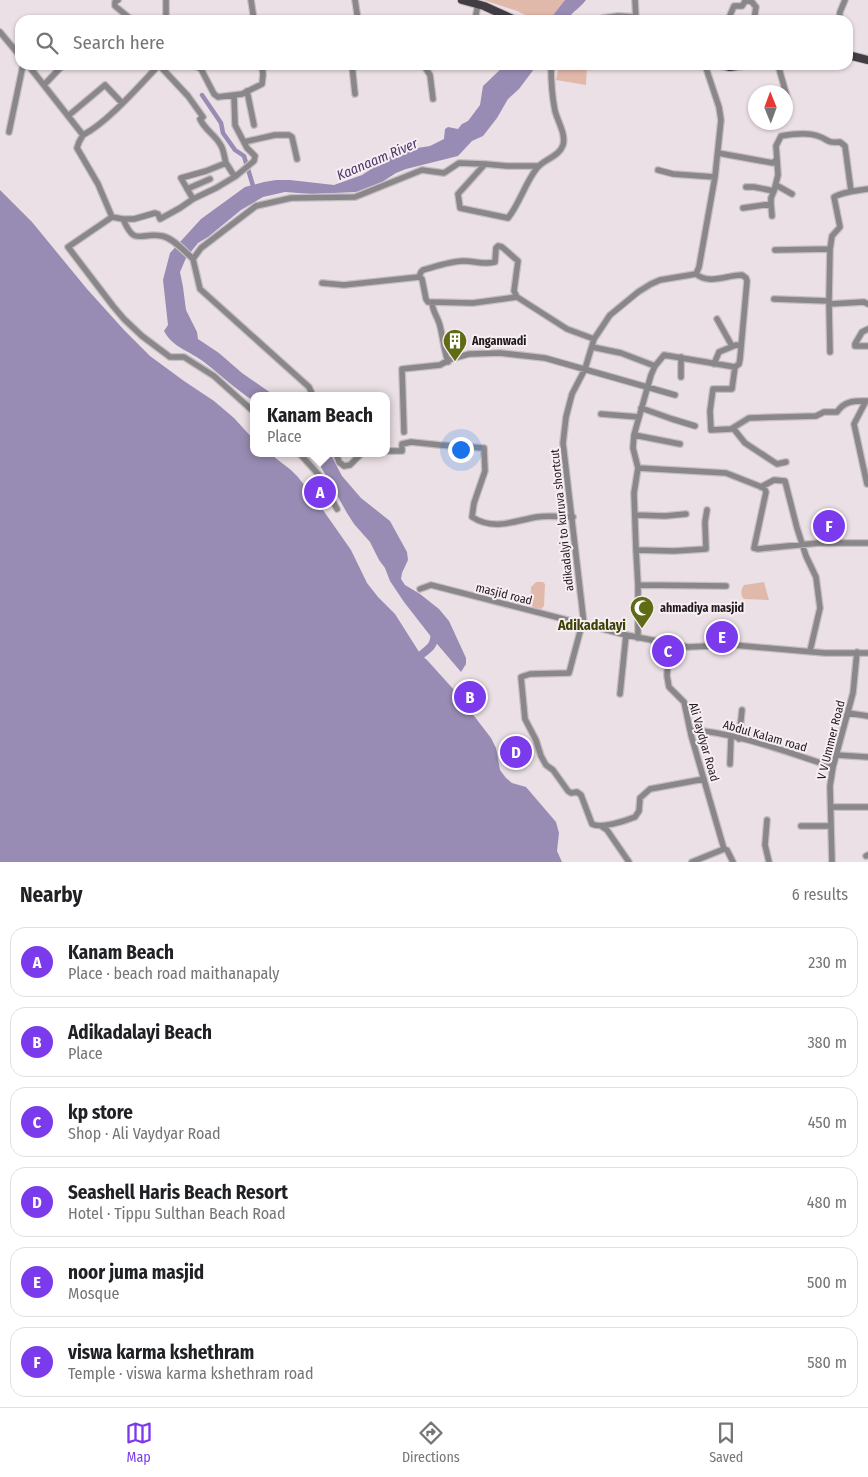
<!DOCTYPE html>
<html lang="en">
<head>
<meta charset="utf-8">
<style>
	:root { --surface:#fff; --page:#f6f6f6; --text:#202124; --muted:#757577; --line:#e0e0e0; --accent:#7c3aed }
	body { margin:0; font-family:"Fira Sans Condensed",sans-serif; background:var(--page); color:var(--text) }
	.compass { position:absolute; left:748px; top:85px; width:45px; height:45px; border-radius:50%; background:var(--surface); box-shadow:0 1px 4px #0004; rotate:359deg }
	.you { position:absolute; left:460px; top:449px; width:18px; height:18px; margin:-12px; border:4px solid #fff; border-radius:50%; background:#1a73e8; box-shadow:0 0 0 8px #1a73e833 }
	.badge { display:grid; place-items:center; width:32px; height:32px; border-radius:50%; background:var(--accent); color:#fff; font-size:16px; font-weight:700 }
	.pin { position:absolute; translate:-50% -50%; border:2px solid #fff; box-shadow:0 1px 5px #0006 }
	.popup { position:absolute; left:250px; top:392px; width:140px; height:65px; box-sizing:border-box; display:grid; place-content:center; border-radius:10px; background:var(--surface); filter:drop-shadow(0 1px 4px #0005); font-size:16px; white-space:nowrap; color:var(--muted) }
	.popup b { font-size:19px; color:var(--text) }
	.popup::after { content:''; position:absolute; left:50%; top:100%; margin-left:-10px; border:10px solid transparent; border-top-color:var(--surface) }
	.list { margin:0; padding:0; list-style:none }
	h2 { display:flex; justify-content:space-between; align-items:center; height:65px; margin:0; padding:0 20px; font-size:21px }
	h2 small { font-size:16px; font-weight:400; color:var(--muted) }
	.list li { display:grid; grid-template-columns:32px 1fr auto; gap:15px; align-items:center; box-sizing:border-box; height:70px; margin:0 10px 10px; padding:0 10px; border:1px solid var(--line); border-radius:15px }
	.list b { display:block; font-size:19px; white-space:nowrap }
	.list p { margin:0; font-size:16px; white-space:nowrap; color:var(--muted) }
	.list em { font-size:16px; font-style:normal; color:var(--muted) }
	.icon { flex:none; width:28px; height:28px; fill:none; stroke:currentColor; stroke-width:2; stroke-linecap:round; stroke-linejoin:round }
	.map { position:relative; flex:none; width:868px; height:862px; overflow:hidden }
	.search { position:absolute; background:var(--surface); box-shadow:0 1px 4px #0004; left:15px; right:15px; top:15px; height:55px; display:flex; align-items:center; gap:12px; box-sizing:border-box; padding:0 18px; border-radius:15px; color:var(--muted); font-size:19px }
	.sheet { height:545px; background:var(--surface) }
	nav { display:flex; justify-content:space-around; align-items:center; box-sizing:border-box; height:70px; border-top:1px solid var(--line); background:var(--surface); font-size:14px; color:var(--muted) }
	nav a { display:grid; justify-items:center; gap:2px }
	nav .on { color:var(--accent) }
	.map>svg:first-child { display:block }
	.green { fill:#e1b9ab }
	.water { fill:#998cb4 }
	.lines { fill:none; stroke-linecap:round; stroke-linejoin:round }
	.canal { stroke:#998cb4; stroke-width:4.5 }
	.river { stroke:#998cb4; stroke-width:8 }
	.minor-casing { stroke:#c6bdc1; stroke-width:8 }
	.major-casing { stroke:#c6bdc1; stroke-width:10 }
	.minor { stroke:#8a878a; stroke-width:5.5 }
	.major { stroke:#423d43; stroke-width:8 }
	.labels { text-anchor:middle; stroke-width:4; stroke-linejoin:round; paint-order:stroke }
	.poi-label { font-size:12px; font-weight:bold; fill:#201c1e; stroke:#f8edf2; text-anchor:start }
	.street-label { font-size:12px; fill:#201c1e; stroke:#f8edf2 }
	.water-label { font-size:14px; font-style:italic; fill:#4a376c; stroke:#f8edf2 }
	.neighbourhood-label { font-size:14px; font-weight:bold; fill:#3a4306; stroke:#f8edf2 }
</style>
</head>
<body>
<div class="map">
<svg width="868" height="862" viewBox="0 0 868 862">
	<rect width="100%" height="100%" fill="#ebe0e5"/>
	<path class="green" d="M484,0h81l-13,16 -18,3 -17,-8z
		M559,65h28l-1,20 -30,-5z
		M536,582h7l2,2 -1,22 -3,3 -7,-1 -4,-5 1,-16z
		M764,582l5,18 -25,-1c-4,-4 -3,-10 0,-14z"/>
	<path class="water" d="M565,0h21c-6,8 -13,11 -19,20h-18z
		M505,65h32l-18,24 -11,10 -11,19 -14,18 -11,5 -14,15 -52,13 -10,4 -14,9 -26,10 -44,2 -27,-2 -22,5 -22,13 -33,27 -10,6 -12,15 -6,14 3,15 3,23 11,22 1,7 21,14 23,20 33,23h-21v5c-18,-11 -33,-26 -50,-39 -14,-11 -31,-14 -40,-31l4,-6 -5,-45 7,-27 31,-34 44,-32 19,-5 12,-2h14l44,5 28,-10 29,-19 20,-7 19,-3 14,-7 1,-10 3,-2 10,2 4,-5 6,-3 12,-16 3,-19z
		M0,190l32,32 55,67 37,41 26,26 34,25 30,20 20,17 20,22v13h15l22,17 7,7 25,33 28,40 16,33 11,14 17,17 26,41 6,5 28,31 36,47 5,10 4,22 6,8 6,5 14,4 30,35 3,11 -2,18 5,11h-562z
		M313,453h17l12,23 19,22 29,23 17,31 1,8 -6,13 -1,6 4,6 15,9 19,15 10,12 17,37v6l-5,8 -29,-34 -28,-36 -14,-21 -5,-13 -6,-8 -9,-18 -16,-18 -7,-11z"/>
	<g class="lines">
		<path class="canal" d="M202,95l15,22 4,6 2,10 12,17 9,6 10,33"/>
		<path class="river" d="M421,655c10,-8 13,-9 14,-23"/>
		<defs>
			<path id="minor" d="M118,0l-3,2v4l17,14
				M251,0l3,20
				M355,0l3,20
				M635,0l1,20
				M745,0l7,2 4,5 -2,13
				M603,18l15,-2 18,1
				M166,20v-20
				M434,20h8
				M475,20l3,-16
				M728,20l6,-14h8l4,-6
				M839,20l1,-8 5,-12
				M0,32l20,24
				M28,65l55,70 -4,7 -2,6 21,36 14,33 11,2c12,28 16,13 39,17 11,2 21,14 29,21l2,2 7,30 109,98 4,9
				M194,65l7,4 13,25 4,3 24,-3 20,-10 1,-9 -1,-10
				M352,65l3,29
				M426,65v4l4,6 3,24
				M778,65l10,35
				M44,85l19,-20
				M247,91l7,34
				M68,116l37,-31 17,18
				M9,132l14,-67
				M83,135c25,-13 56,-49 76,-70l29,31 15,21 -3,2c5,11 15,16 20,25 4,5 4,13 6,19
				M244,142l31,-7h14l3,2 5,22
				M718,153l55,10 4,-4 -1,-13 5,-10c11,-2 27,-4 37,0 12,4 7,7 22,6l5,4 6,45
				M485,164l22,2h31
				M658,170l15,4 42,3
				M776,185l16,9
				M746,187h8l20,4 4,-16 -1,-16
				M187,189l23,-10
				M868,189c-12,2 -24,2 -34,8l6,30 -8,9 -2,13 -1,52v3l35,-2 4,2
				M193,199l23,-11 20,-12
				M771,204l1,12
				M743,208l28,-4v-6l3,-7
				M112,217l-44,30 45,59 11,13 18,17 28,21h14l30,19 40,36
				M123,219h11l21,-6 3,1 2,5 20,-11 13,-9 -12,-21 25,-7 20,-8 7,11 3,2 18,-15 1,-5 -8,-8 -12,-23 -1,-30
				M775,250l55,-1
				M193,259l8,-11 55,-42 35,-8 64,-1 67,-27 22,3 15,-10 26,1 -27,30 2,14 48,10c12,-15 17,-35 29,-50 7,-9 22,-11 26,-23 3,-11 -5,-23 -8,-34 -3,-15 -4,-30 -4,-46
				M696,274c13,11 31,1 46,1l4,3 1,3 -7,78 -1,5 -4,3 -3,22h-19l-3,22 1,19 20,-1 18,-11 67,-2 8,-4h13c8,-12 18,-11 31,-11
				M419,277l2,-5 2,-2c11,-3 28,-9 40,-9 11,0 21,4 32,1l1,-14 2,-2 4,1 16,14 -4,30 3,6
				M322,283l22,2 75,-8 3,2 4,20 2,3 45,1 44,-6 50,32 27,10
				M774,299l55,2
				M432,302c0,9 6,15 8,24 3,12 4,24 8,36
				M829,304l1,48
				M717,319l15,27
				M868,329l-6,3 -7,12v2h13
				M592,347l29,6 34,13
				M714,364l5,-12 17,-7 5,1
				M681,377v-20
				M866,401l-12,23 13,60h1
				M641,408l31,11 23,7
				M601,414l38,3
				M733,428l12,15 32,21 9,-2
				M404,432l-2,-63 38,-4 11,-6 18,-5 31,-1 45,5 130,37
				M634,435l46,9
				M386,451h16v-7l9,-2 29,3 44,3 1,23 -11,32 -2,14c22,14 41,4 65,0 11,-2 24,0 36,0
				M299,453l20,22 18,34
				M336,453l3,9 5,4 6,-1 12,-12
				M638,468l88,5 38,15 2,4 -12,56 4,1 61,-6h49
				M761,487l13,-7 11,1 12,47 9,28 10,21 4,31 -10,43
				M635,515l30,1 21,-2
				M636,550l38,1 32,-2 -1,-27 2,-12
				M638,585l88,1
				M420,589l11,-4 195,50 62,12 45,-2 92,8h43
				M584,624l-21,-181 3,-26 6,-23 13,-25 9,-30 16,-24 28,-23 13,-8 9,-4 36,-6 3,-7 16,-90 6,-57 -2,-13 -14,-42
				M584,624l-3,4 -12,45 -39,1 -9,3 4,42 11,21 5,16 5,9 7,5 15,21 3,2 6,-1 4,3 11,29c9,5 33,-3 43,-7l4,-6 1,-13 10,-9 54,-10
				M638,638v-53l-2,-35 -2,-57 4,-25 -5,-20 1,-13 17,-60 4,-9 9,-11 71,12
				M669,643l-2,33 2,11 15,15 7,33 33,114
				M620,694l6,-59
				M848,713l20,3
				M690,730c46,2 99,23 143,37
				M739,739l3,-29
				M836,755l32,2
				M730,764l1,-27
				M831,807h37
				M767,820l-2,25 4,17
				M601,826l6,4 22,32
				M801,826h30
				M724,849l3,1 6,12
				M866,856l2,-1
				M692,862l32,-13
				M832,862l-2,-76 3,-19 20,-74 4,-41"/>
			<path id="major" d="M462,0l22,6 31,14
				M848,55l20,5
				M721,65l9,2 15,-2"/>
		</defs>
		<use href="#minor" class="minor-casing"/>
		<use href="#major" class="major-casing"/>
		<use href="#minor" class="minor"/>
		<use href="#major" class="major"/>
	</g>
	<defs>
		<symbol id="building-pin" viewBox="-11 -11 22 30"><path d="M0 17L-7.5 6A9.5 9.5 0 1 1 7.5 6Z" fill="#5f6c15" stroke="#f8edf2"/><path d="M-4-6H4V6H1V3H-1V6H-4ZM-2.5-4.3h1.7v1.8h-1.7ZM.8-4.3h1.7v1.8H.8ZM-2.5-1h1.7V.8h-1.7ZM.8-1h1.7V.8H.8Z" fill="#fff"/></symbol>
		<symbol id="mosque-pin" viewBox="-11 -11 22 30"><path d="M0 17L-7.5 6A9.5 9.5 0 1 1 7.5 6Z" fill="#5f6c15" stroke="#f8edf2"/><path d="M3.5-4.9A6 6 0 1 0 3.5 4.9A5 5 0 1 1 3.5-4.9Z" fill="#fff"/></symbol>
	</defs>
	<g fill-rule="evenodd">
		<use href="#building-pin" x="441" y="327" width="28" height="38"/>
		<use href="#mosque-pin" x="628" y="594" width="28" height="38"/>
	</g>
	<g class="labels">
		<g class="poi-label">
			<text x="472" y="345">Anganwadi</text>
			<text x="660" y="612">ahmadiya masjid</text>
		</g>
		<g class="street-label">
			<text transform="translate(562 520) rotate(-96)" y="4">adikadalyi to kuruva shortcut</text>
			<text transform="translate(504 594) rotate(14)" y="4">masjid road</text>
			<text transform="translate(765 736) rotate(16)" y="4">Abdul Kalam road</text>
			<text transform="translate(831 740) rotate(-76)" y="4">V V Ummer Road</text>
			<text transform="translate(704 742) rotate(74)" y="4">Ali Vaydyar Road</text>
		</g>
		<g class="water-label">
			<text transform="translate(377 159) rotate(-23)" y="5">Kaanaam River</text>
		</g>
		<g class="neighbourhood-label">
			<text x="592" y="630">Adikadalayi</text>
		</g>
	</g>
</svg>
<svg class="compass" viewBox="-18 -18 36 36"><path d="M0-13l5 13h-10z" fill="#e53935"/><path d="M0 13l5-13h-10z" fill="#757577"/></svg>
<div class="you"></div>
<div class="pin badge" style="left:320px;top:492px">A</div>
<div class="popup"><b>Kanam Beach</b>Place</div>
<div class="pin badge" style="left:470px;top:697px">B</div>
<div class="pin badge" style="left:668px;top:651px">C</div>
<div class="pin badge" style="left:516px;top:752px">D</div>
<div class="pin badge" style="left:722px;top:637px">E</div>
<div class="pin badge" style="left:829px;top:526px">F</div>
<div class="search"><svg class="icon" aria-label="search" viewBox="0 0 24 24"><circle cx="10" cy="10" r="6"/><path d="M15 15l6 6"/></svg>Search here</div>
</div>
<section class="sheet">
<h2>Nearby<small>6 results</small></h2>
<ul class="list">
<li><span class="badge">A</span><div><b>Kanam Beach</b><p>Place · beach road maithanapaly</p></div><em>230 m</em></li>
<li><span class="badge">B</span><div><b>Adikadalayi Beach</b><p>Place</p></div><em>380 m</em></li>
<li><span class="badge">C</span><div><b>kp store</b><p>Shop · Ali Vaydyar Road</p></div><em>450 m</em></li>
<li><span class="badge">D</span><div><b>Seashell Haris Beach Resort</b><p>Hotel · Tippu Sulthan Beach Road</p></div><em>480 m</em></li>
<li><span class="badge">E</span><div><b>noor juma masjid</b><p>Mosque</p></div><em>500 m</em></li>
<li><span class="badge">F</span><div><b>viswa karma kshethram</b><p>Temple · viswa karma kshethram road</p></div><em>580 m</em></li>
</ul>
</section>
<nav>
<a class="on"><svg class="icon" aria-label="map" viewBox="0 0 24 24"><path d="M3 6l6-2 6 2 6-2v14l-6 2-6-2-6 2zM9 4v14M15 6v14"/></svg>Map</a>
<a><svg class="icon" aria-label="directions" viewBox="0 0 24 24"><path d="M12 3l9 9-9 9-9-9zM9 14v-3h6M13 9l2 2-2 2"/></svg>Directions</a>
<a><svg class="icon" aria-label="saved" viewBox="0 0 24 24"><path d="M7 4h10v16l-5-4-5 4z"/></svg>Saved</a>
</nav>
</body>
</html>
